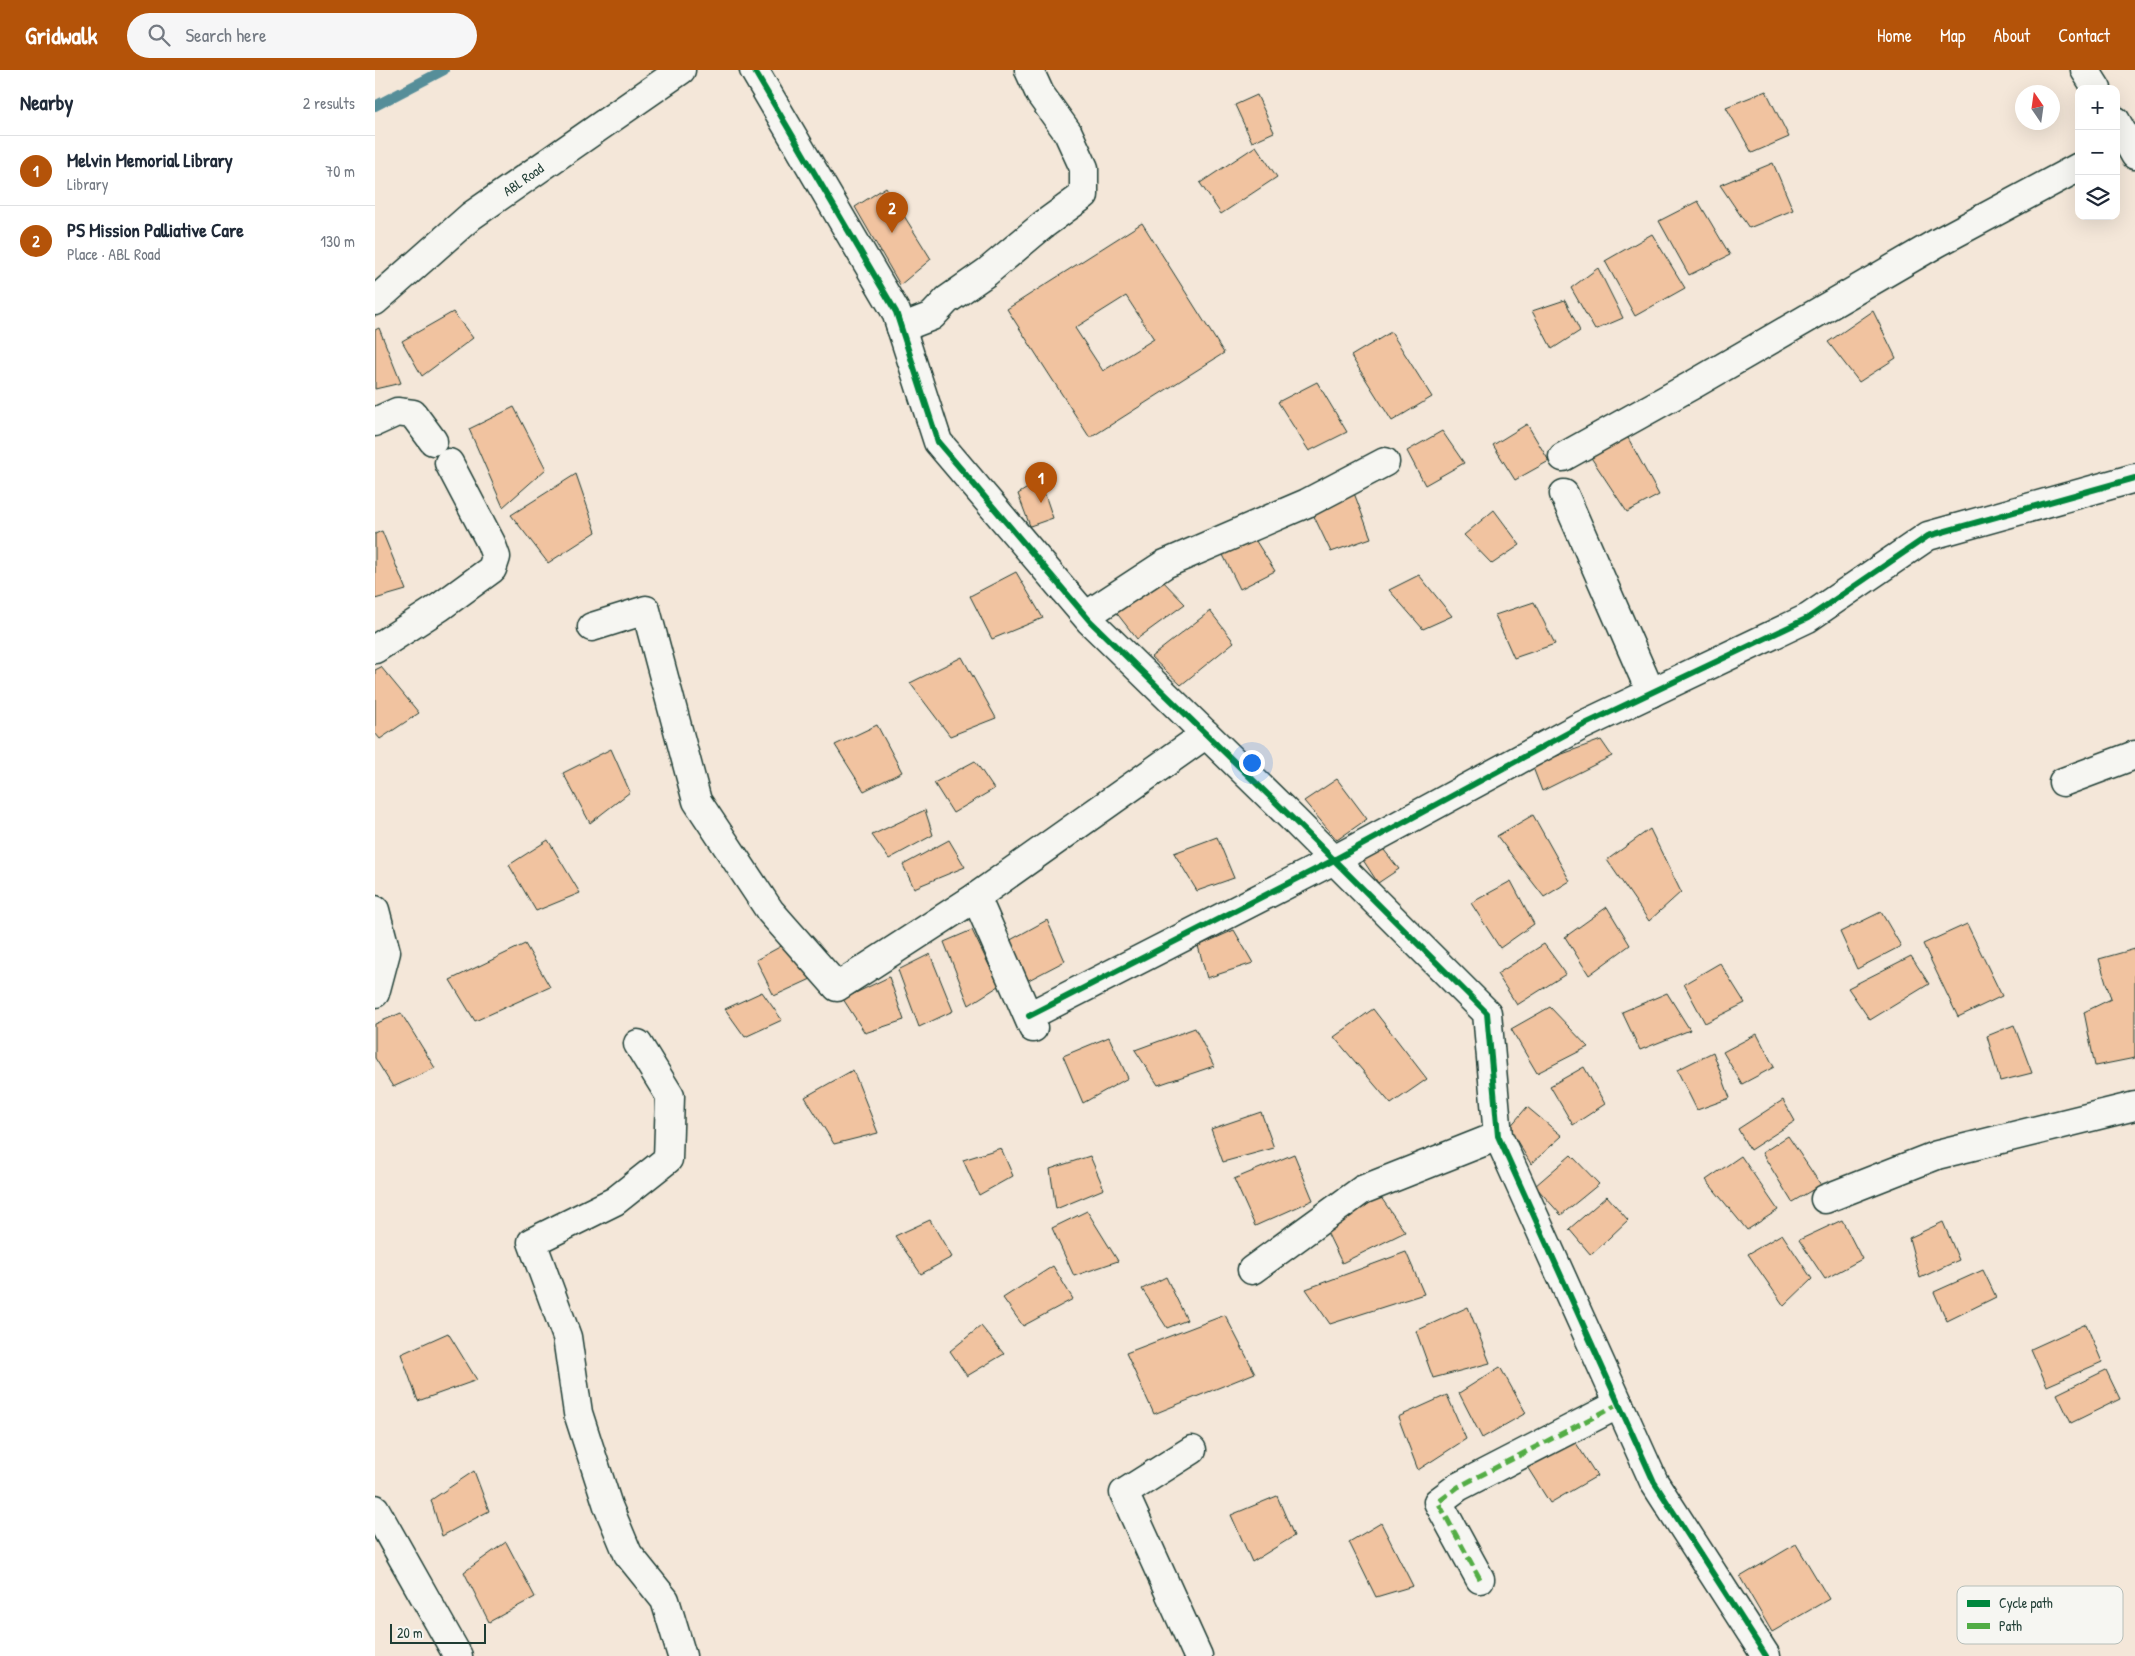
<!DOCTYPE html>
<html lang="en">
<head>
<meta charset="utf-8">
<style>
	:root { --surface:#fff; --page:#f6f6f7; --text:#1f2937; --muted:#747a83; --line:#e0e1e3; --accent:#b45309 }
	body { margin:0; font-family:"Patrick Hand",sans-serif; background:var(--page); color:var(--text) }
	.controls { position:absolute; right:15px; top:15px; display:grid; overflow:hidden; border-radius:10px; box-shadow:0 5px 20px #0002 }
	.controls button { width:45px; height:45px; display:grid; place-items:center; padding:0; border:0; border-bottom:1px solid var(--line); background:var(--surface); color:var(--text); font:25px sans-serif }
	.compass { position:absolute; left:1640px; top:15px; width:45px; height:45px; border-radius:50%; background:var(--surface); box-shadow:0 5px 20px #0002; rotate:347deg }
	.scale { position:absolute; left:15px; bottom:12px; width:96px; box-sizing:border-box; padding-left:5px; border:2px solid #1f3d34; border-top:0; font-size:14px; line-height:18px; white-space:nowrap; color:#1f3d34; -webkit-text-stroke:4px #f6f6f2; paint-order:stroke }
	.you { position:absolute; left:876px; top:692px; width:18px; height:18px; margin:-12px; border:4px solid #fff; border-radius:50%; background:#1a73e8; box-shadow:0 0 0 8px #1a73e833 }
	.badge { display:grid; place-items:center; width:32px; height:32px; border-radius:50%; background:var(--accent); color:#fff; font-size:16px; font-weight:700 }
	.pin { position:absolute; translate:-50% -41px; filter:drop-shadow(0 1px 2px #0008) }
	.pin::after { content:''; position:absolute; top:26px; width:18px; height:15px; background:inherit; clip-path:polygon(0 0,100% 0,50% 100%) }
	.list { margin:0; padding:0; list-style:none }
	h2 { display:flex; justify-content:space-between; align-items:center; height:65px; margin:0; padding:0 20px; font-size:21px }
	h2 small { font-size:16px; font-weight:400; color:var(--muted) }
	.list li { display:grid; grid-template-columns:32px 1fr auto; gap:15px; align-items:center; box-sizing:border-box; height:70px; padding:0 20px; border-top:1px solid var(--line) }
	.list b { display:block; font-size:19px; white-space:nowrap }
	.list p { margin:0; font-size:16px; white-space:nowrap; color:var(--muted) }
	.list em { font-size:16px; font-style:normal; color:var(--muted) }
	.icon { flex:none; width:28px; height:28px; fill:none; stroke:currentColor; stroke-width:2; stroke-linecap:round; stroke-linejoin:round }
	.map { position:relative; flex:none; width:1760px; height:1586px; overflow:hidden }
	header { display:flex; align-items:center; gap:30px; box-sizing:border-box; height:70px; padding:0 25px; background:var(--accent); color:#fff }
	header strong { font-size:24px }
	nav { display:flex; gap:28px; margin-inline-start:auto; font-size:18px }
	.search { width:350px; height:45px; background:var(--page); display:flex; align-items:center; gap:12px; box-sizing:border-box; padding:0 18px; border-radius:28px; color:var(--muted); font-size:19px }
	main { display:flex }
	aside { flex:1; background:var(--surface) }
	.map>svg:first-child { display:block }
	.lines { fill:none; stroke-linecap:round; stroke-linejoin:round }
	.stream { stroke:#578e99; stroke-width:10 }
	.building { fill:#f1c3a0; stroke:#1f3d34; fill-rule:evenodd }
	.minor-casing { stroke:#1f3d34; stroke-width:31 }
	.minor { stroke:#f6f6f2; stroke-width:28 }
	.quiet { stroke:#52ad45; stroke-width:5; stroke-dasharray:10 5; stroke-linecap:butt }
	.cycleway-casing { stroke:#f6f6f2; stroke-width:9 }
	.cycleway { stroke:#00873e; stroke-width:6 }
	.labels { text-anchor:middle; stroke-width:4; stroke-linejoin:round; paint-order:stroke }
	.street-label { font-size:14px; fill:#1f3d34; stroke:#f6f6f2 }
	.key { fill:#f6f6f2; stroke:#b6beb9; stroke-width:1 }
	.key-label { font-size:14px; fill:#1f3d34 }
</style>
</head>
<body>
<header>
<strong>Gridwalk</strong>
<div class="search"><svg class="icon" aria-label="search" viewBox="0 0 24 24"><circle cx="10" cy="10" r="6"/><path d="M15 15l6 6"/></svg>Search here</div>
<nav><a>Home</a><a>Map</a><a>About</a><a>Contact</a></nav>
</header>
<main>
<aside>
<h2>Nearby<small>2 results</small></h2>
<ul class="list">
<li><span class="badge">1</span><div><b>Melvin Memorial Library</b><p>Library</p></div><em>70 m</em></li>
<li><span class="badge">2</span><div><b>PS Mission Palliative Care</b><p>Place · ABL Road</p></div><em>130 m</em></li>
</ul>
</aside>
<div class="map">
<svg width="1760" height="1586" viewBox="0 0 1760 1586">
	<rect width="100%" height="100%" fill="#f4e7d9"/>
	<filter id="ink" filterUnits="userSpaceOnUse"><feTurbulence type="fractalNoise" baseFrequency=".02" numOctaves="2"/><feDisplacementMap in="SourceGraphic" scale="10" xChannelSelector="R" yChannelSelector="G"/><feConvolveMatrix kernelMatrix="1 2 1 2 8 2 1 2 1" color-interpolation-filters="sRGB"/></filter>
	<g filter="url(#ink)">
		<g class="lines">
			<path class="stream" d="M0,36l69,-36"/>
		</g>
		<path class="building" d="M1391,21l23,46 -37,16 -26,-46z
			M882,25l17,37 -22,10 -17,-37z
			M881,76l21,31 -56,37 -21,-31z
			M1398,93l20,47 -44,18 -29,-43z
			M511,117l45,72 -31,26 -45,-78z
			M1323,131l32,54 -41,20 -30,-54z
			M767,153l82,130 -134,85 -83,-129zM751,226l28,43 -51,32 -28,-43z
			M1277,164l33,54 -50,28 -30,-55z
			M1223,198l25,50 -28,12 -24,-42z
			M1190,230l15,31 -28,18 -20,-38z
			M1498,241l23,47 -37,24 -31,-40z
			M78,242l20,26 -51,38 -20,-35z
			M4,258l22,55 -26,6v-59z
			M1016,262l41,65 -40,24 -41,-65z
			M942,312l30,50 -38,19 -31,-49z
			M139,337l32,62 -43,38 -34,-78z
			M1152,354l22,37 -34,19 -22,-35z
			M1067,361l22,32 -39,22 -18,-34z
			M1252,366l32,59 -32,17 -39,-59z
			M201,404l20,58 -48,31 -37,-48z
			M665,410l13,38 -23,8 -12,-32z
			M979,423l17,45 -40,14 -20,-42z
			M1119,440l26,35 -28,19 -28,-29z
			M7,461l24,59 -31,9v-65z
			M879,468l21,33 -35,18 -19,-38z
			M641,502l27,46 -51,21 -22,-43z
			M1044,505l33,41 -29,13 -34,-39z
			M785,508l25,26 -48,35 -22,-28z
			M1159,532l21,42 -41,14 -19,-43z
			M835,541l24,31 -53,43 -30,-28z
			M587,587l34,61 -46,18 -40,-53z
			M6,597l38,46 -39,26 -5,-6v-63z
			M502,655l25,47 -38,19 -29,-46z
			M1226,670l11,16 -70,35 -10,-26z
			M236,679l19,43 -40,31 -27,-50z
			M600,691l19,28 -41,24 -19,-30z
			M962,709l30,40 -30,21 -33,-39z
			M550,740l8,25 -44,24 -17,-24z
			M1158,745l37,66 -26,16 -47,-61z
			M1275,759l31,63 -32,29 -42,-61z
			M842,767l17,41 -37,13 -23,-38z
			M173,770l32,53 -44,18 -27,-46z
			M574,770l16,27 -51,21 -11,-23z
			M1005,775l19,24 -21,14 -15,-23z
			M1136,811l23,43 -34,24 -29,-45z
			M1232,837l23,38 -41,30 -24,-38z
			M1506,842l20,34 -44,23 -17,-37z
			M672,850l18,41 -44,23 -16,-41z
			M1592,854l35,72 -44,21 -35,-73z
			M597,860l27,56 -30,19 -25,-63z
			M859,860l19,33 -46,15 -9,-32z
			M150,874l25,43 -75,34 -25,-41z
			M410,874l26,35 -37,17 -18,-36z
			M1169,874l22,30 -49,31 -20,-31z
			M1760,879v109l-40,8 -11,-54 27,-13 -12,-40z
			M555,884l23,57 -34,16 -21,-57z
			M1536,886l18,28 -59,36 -22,-32z
			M1345,893l25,40 -40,20 -21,-39z
			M514,907l15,43 -39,13 -22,-34z
			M387,922l20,28 -37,17 -20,-28z
			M1292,923l23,37 -50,20 -18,-38z
			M1175,937l38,40 -51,26 -26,-44z
			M998,939l54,70 -36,25 -57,-67z
			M26,943l34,55 -42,19 -18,-29v-34z
			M1639,955l18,48 -32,8 -13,-45z
			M820,958l19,38 -56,19 -23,-35z
			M1382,964l17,33 -32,17 -19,-32z
			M734,967l19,41 -45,25 -20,-47z
			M1338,982l17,46 -33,12 -20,-40z
			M1209,997l21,37 -32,21 -23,-39z
			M478,1000l25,63 -44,11 -29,-47z
			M1408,1030l12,21 -45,29 -12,-21z
			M1152,1037l35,29 -31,28 -22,-36z
			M886,1042l13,36 -51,14 -12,-33z
			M1413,1066l33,49 -29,17 -30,-49z
			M626,1078l12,28 -34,19 -16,-35z
			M919,1084l19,46 -58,26 -21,-47z
			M1196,1085l28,29 -38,31 -26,-29z
			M715,1086l14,33 -48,20 -6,-40z
			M1366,1086l37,54 -31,20 -41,-50z
			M1005,1126l25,36 -63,31 -15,-31z
			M1232,1126l21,24 -37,35 -22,-26z
			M712,1141l31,50 -44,15 -22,-48z
			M555,1150l22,37 -31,17 -26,-38z
			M1467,1150l20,39 -37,20 -26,-39z
			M1568,1152l16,38 -39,18 -11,-40z
			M1407,1164l30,45 -28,27 -36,-52z
			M1031,1182l18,42 -94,30 -24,-35z
			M678,1196l20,33 -50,27 -20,-28z
			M1608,1200l13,27 -49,24 -13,-29z
			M791,1207l21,43 -20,8 -25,-39z
			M1093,1237l22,56 -57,15 -17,-47z
			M850,1245l30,58 -101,41 -28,-61z
			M1711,1254l16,38 -55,24 -16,-37z
			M606,1256l23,28 -37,22 -17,-25z
			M73,1263l29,47 -59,21 -17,-47z
			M1125,1297l26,46 -44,25 -23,-45z
			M1731,1300l14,29 -49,24 -14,-29z
			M1072,1325l19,44 -48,31 -20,-53z
			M1194,1362l28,44 -47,27 -26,-41z
			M99,1401l15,40 -47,25 -11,-36z
			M902,1426l17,40 -42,26 -21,-47z
			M1006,1453l32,63 -37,11 -27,-55z
			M131,1472l29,55 -46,25 -25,-50z
			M1421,1474l33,55 -57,33 -32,-55z"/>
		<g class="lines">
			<defs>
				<g id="minor">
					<path d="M379,0l142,242 42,130 152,179 204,199 193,193 11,123 156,346 112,174"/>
					<path d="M1710,0l12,19"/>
					<path d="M1741,51l19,34"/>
					<path id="s1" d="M0,231l96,-85 210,-146"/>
					<path d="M526,258l31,-12 15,-16 40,-28 56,-47 41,-30v-27l-16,-35 -28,-39 -11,-24"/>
					<path d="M0,352l22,-10 16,2 20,27"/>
					<path d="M1188,387l133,-74 241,-140 142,-76"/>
					<path d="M1189,424l87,199"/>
					<path d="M712,545l78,-51 142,-61 78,-41"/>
					<path d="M217,557l54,-17 51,191 73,110 67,76 139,-90 230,-163"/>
					<path d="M0,579l65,-42 52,-38 4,-12 -5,-14 -42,-80"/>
					<path d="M1688,712l72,-27"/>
					<path d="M601,827l57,131"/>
					<path d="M0,840l11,42 -11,41"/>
					<path d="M654,946l305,-156 247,-134 227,-108 120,-82 207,-58"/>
					<path d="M263,974l32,52 -2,63 -53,42 -83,41 35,95 11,76 30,93 20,48 37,46 17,56"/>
					<path d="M1450,1129l112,-44 198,-49"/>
					<path d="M877,1200l110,-80 136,-54"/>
					<path d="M817,1380l-68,43 74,163"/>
					<path d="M0,1439l83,147"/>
					<path d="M1105,1509l-42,-77 20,-15 161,-83"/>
				</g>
			</defs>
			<use href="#minor" class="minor-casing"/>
			<use href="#minor" class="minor"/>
			<path class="quiet" d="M1105,1509l-42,-77 20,-15 161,-83"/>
			<defs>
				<path id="cycleway" d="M379,0l142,242 42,130 152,179 204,199 193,193 11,123 156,346 112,174
					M654,946l305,-156 247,-134 227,-108 120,-82 207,-58"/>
			</defs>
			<use href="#cycleway" class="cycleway-casing"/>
			<use href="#cycleway" class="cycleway"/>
		</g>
	</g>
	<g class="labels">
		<g class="street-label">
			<text dy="5" stroke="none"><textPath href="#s1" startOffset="192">ABL Road</textPath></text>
		</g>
	</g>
	<rect x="1582" y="1516" width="166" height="58" rx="8" class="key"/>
	<rect x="1592" y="1530" width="23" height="7" fill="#00873e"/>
	<rect x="1592" y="1553" width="23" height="6" fill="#52ad45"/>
	<g class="key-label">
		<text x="1624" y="1538">Cycle path</text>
		<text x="1624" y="1561">Path</text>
	</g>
</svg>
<div class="controls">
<button>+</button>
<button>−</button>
<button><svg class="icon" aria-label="layers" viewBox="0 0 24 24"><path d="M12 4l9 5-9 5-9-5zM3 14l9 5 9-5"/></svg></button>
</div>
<svg class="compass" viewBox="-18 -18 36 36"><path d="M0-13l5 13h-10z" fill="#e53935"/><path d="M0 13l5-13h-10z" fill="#747a83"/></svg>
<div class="scale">20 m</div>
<div class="you"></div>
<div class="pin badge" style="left:666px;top:433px">1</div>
<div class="pin badge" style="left:517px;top:163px">2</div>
</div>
</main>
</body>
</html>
